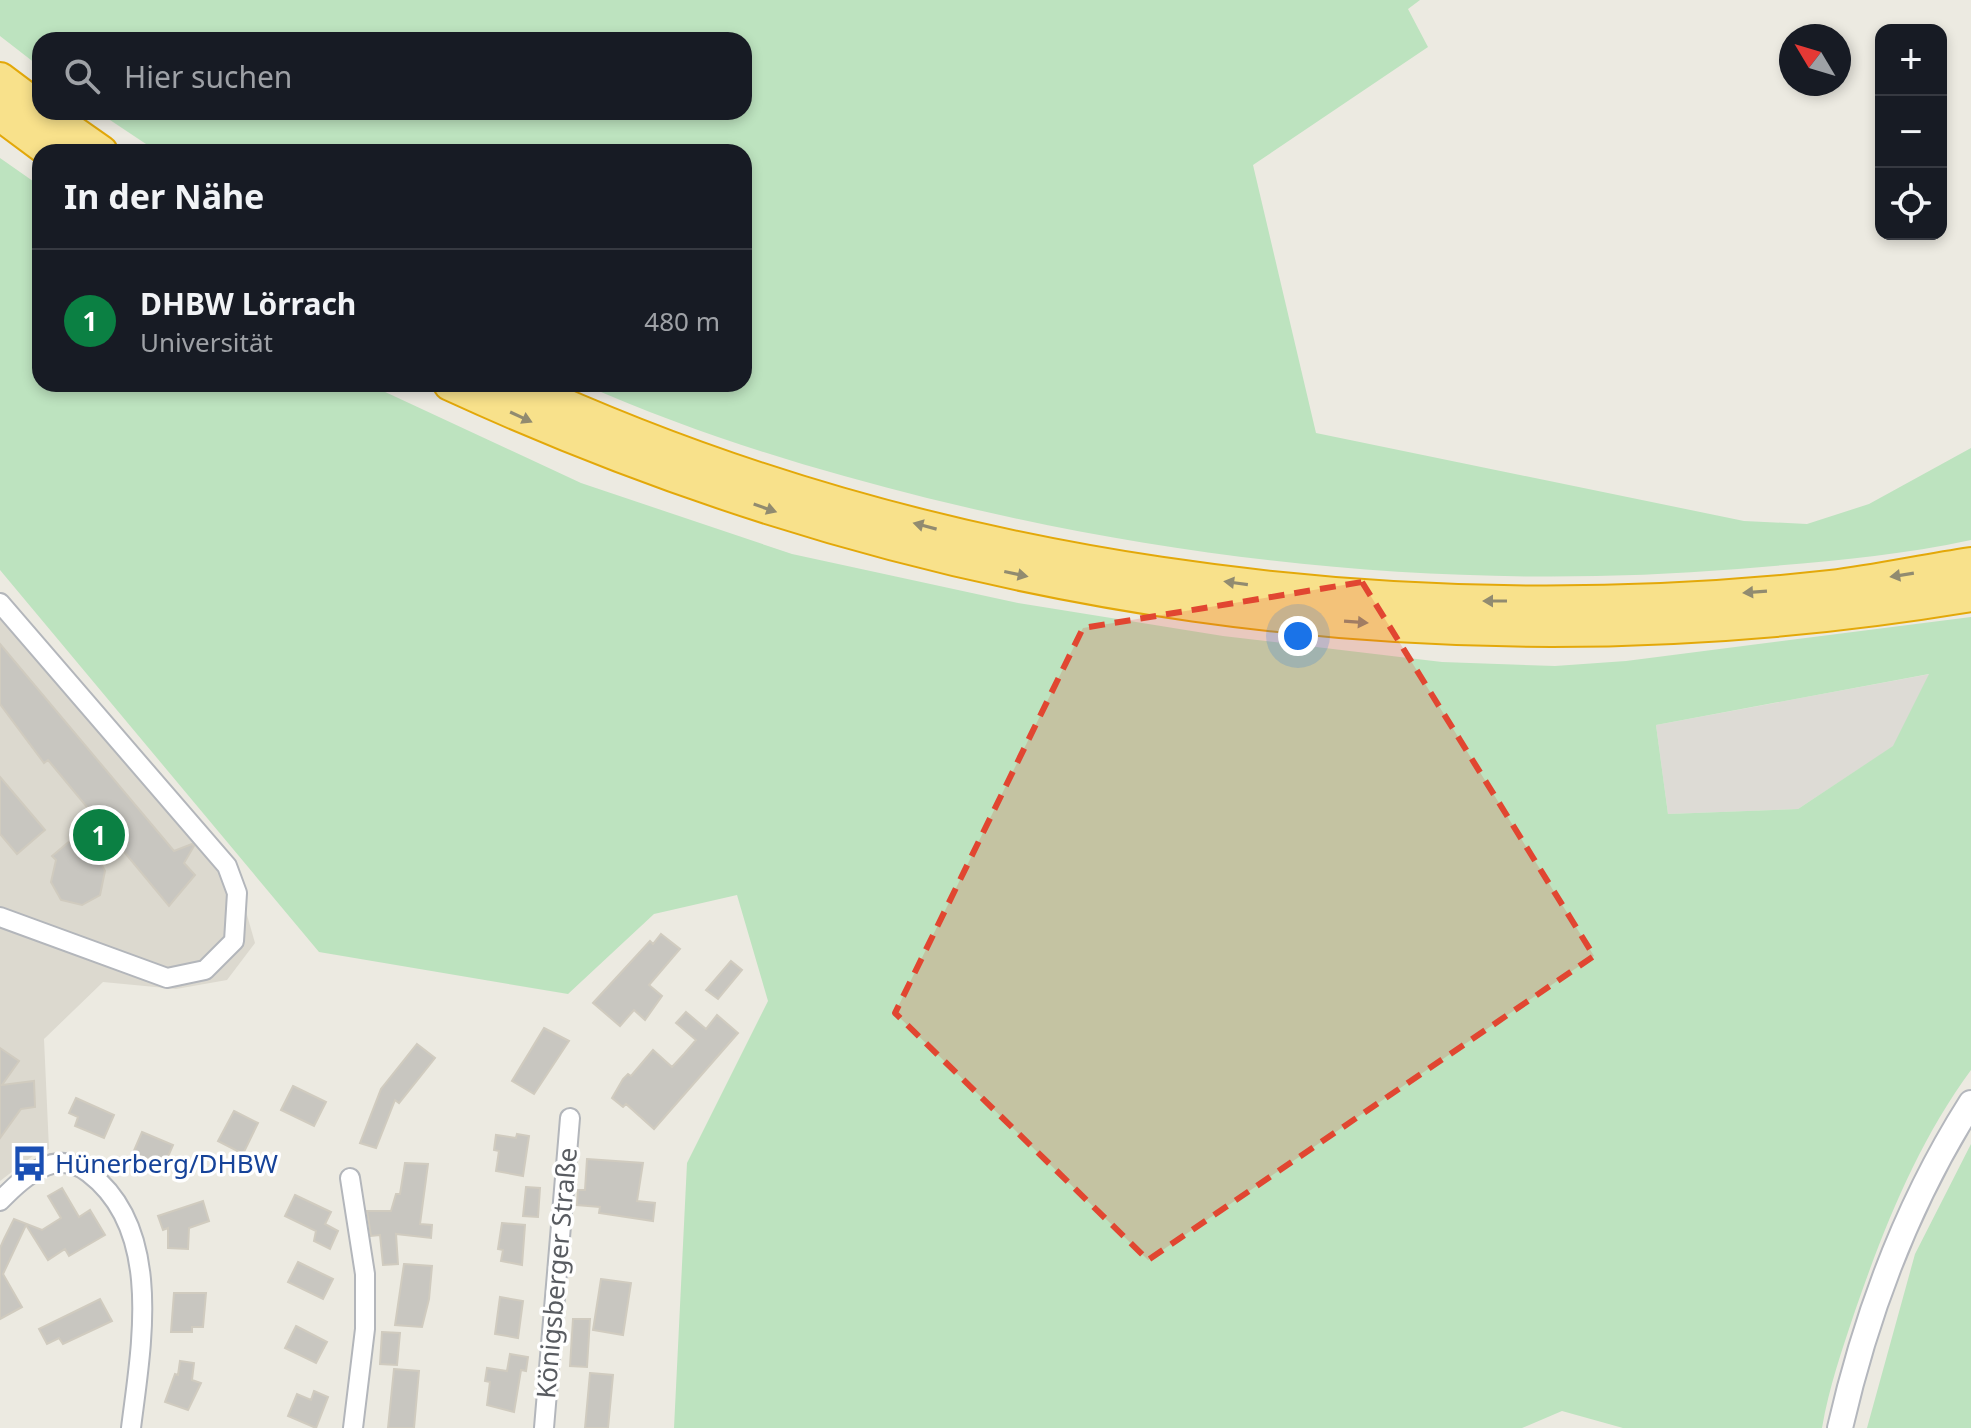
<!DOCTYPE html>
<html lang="de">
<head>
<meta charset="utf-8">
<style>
	:root { --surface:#171b24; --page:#20242c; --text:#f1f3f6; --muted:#9ea1a6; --line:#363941; --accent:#0b8043 }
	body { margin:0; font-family:"Noto Sans",sans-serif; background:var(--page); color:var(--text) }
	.controls { position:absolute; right:24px; top:24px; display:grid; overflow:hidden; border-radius:16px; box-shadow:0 4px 12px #0003 }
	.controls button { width:72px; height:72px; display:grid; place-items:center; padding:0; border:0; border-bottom:2px solid var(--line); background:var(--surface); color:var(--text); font:40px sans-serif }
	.compass { position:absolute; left:1779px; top:24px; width:72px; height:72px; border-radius:50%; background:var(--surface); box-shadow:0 4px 12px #0003; rotate:308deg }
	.you { position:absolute; left:1298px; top:636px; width:28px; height:28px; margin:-20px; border:6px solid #fff; border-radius:50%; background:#1a73e8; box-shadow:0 0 0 12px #1a73e833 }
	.badge { display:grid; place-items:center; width:52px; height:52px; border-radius:50%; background:var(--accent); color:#fff; font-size:26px; font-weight:700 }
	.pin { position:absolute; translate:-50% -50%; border:4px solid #fff; box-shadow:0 2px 8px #0006 }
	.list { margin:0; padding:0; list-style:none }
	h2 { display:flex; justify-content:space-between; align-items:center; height:104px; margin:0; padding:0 32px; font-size:34px }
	h2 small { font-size:26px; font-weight:400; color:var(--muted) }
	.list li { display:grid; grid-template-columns:52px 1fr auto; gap:24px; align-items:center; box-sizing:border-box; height:144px; padding:0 32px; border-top:2px solid var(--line) }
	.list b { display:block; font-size:30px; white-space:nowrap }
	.list p { margin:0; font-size:26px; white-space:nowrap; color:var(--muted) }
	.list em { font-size:26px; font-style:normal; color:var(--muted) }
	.icon { flex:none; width:44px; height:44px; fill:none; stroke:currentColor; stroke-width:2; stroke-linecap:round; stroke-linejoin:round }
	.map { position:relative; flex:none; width:1971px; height:1428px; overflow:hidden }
	.search { position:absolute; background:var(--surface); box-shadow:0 4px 12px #0003; left:32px; top:32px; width:720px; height:88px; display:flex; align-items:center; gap:20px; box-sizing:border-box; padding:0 28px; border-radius:24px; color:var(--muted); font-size:30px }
	.panel { position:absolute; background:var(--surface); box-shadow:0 4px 12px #0003; left:32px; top:144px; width:720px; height:248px; border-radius:24px }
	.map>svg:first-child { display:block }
	.industrial { fill:#dddbd5 }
	.education { fill:#dcd9cf }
	.green { fill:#bde3bf; fill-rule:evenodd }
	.building { fill:#c8c6c0; stroke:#d0cbbf; stroke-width:2 }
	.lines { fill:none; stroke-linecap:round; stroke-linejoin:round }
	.minor-casing { stroke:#b3b6bb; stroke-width:22 }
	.secondary-casing { stroke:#b4b7bd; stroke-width:28 }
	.motorway-casing { stroke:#e3a809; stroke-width:36 }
	.minor { stroke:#fff; stroke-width:18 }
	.secondary { stroke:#fff; stroke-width:24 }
	.motorway { stroke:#f8e18b; stroke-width:32 }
	.oneway { fill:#918b70 }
	.marked { fill:#e14631; fill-opacity:0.2; stroke:#e14631; stroke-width:6; stroke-dasharray:16 10; stroke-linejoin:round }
	.labels { text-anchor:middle; stroke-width:7; stroke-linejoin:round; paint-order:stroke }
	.transit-label { font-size:26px; fill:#164399; stroke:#fff; text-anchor:start }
	.street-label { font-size:26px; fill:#595c61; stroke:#fff }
</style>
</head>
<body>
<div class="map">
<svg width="1971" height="1428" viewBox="0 0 1971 1428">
	<rect width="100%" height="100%" fill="#eceae1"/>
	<path class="industrial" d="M1930,674l-36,72 -96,63 -130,5 -12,-89z"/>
	<path class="education" d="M0,592l239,295 16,56 -28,37 -51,9 -73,-7 -59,57 5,110 -15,6 -34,26z"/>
	<path class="green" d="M0,0h1420l-12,9 20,38 -175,118 63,268 428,88 63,3 62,-20 102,-56v92c-79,17 -152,22 -233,29 -275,22 -543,-5 -811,-71 -117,-29 -234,-65 -344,-114h161v-232h-586l-60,-40h646v-72h-704v27l-40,-31z
		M0,158l40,28v198h328l213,99 211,71 226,49 205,33 219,26 113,4 71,-5 345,-44v453c-53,72 -87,157 -116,241 -13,39 -26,76 -33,117h-199l-61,-17 -40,17h-848l13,-265 81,-162 -31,-106 -83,19 -86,80 -249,-42 -319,-382zM1929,674l-36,72 -95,63 -130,5 -12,-89z
		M1971,1144v284h-104l48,-174z"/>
	<path class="building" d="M0,644l174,207 18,-7 2,2 -10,17 11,12 -26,31 -121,-146 -4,3 -44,-59z
		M0,777l45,53 -28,24 -17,-20z
		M71,840l28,20 6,11 -5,24 -18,10 -21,-5 -10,-18 5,-22 -4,-4z
		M661,934l19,15 -31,36 13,11 -17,24 -11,-10 -14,16 -27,-23 57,-62 3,3z
		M731,961l11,9 -24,29 -12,-9z
		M686,1012l20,17 11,-14 21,18 -84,96 -28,-25 -3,3 -11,-9 11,-19 5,-5 3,2 22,-26 19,17 12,-13 12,-14 -20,-17z
		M544,1028l25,13 -35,53 -22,-13z
		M417,1044l18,14 -36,45 -4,-3 -19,48 -16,-5 21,-54z
		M0,1048l19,13 -17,24 32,-4 1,26 -14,2 -21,29z
		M293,1086l33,16 -12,24 -33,-16z
		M76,1098l38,17 -10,23 -29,-12 3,-9 -9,-4z
		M234,1111l24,12 -15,31 -25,-13z
		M142,1132l31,13 -9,21 -31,-13z
		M517,1134l12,2 -6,40 -27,-5 3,-20 -5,-1 2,-15 20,3z
		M587,1159l56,4 -6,38 18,2 -2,18 -54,-8 1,-6 -23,-2 1,-15h7z
		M405,1163l23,1 -8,60 12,1 -1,13 -35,-4 2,30 -15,1 -3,-30 -9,1 -4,-25h24l5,-17h4z
		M526,1187l14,1 -2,29 -15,-1z
		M62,1188l17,29 11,-7 15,25 -36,21 -4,-7 -17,11 -22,-35 -23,49 19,33 -22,12v-71l4,-9 10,-20 28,11 19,-12 -13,-22z
		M295,1195l36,17 -6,12 13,7 -8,18 -16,-8 2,-10 -31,-15z
		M203,1201l6,20 -20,7 -1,21 -20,-1v-20l-5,2 -5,-14z
		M502,1223l23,2 -3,40 -21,-4 2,-11 -5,-1z
		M298,1262l35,17 -10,20 -35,-17z
		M404,1264l28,2 -3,33 -7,28 -27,-2z
		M601,1279l30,4 -8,52 -30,-5z
		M174,1293h32l-3,34h-11v5h-21z
		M500,1297l23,4 -5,37 -23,-4z
		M100,1299l12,22 -49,23 -4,-6 -12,6 -8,-15z
		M573,1319h17l-3,48 -17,-1z
		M296,1326l31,16 -11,21 -31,-15z
		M382,1332l18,1 -3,32 -17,-1z
		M510,1354l18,3 -2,14 -5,-1 -7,42 -27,-7 3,-23 -5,-1 2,-13 20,3z
		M180,1361l14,2 -2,17 9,3 -13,27 -23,-8 10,-28 3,1z
		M394,1369l25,2 -5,57h-26z
		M590,1373l23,2 -5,53h-23z
		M314,1391l14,6 -12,31 -28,-12 9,-22 14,6z"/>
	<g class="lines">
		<defs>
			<path id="minor" d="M0,603l227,263 10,27 -3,48 -29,29 -38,8 -167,-61
				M350,1178l15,96v55l-12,99
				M0,1201c23,-24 56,-54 89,-28 75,57 52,174 42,255
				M544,1428l26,-310"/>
			<path id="secondary" d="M1840,1428c26,-114 68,-226 131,-325"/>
			<path id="motorway" d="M0,79l40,30
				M44,112l57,40
				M0,114l51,38
				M450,384c479,220 999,298 1521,211
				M517,384c405,187 871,251 1314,203 47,-6 93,-16 140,-23"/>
		</defs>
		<use href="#minor" class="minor-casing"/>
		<use href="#secondary" class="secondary-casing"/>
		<use href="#motorway" class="motorway-casing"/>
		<use href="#minor" class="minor"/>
		<use href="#secondary" class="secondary"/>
		<use href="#motorway" class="motorway"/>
	</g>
	<defs><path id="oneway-solid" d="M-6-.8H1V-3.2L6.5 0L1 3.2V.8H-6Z" transform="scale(2)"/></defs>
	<g class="oneway">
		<use href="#oneway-solid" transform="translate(521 417) rotate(25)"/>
		<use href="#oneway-solid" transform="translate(765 508) rotate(19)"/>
		<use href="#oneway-solid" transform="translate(925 526) rotate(-165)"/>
		<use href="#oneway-solid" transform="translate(1016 574) rotate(12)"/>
		<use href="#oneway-solid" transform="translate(1902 575) rotate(171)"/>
		<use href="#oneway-solid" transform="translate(1236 583) rotate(-172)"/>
		<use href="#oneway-solid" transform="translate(1755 592) rotate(176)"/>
		<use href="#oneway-solid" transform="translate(1495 601) rotate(-180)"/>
		<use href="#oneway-solid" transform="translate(1356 622) rotate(4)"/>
	</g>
	<path class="marked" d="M1362,582l232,374 -446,304 -253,-247 188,-385z"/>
	<defs>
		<symbol id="bus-bare" viewBox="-9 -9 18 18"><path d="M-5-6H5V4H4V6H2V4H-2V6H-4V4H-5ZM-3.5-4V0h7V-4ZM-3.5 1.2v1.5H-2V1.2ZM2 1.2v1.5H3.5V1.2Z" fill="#1a4fb4" stroke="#fff" stroke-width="2.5" paint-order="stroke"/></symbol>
	</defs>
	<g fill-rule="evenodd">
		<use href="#bus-bare" x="4" y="1138" width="51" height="51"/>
	</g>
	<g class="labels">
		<g class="transit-label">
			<text x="55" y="1173">Hünerberg/DHBW</text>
		</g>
		<g class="street-label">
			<text transform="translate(557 1273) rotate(-85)" y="9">Königsberger Straße</text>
		</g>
	</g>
</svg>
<div class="controls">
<button>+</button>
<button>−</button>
<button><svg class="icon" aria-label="locate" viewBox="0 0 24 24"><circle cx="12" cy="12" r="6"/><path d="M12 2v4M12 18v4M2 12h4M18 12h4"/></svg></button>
</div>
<svg class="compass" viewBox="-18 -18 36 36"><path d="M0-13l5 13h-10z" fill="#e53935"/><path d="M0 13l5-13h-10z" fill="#9ea1a6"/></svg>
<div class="you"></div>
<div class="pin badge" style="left:99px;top:835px">1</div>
<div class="search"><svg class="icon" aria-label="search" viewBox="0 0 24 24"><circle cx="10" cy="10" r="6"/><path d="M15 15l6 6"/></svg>Hier suchen</div>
<section class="panel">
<h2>In der Nähe<small></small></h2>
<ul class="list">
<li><span class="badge">1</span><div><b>DHBW Lörrach</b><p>Universität</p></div><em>480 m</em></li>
</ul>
</section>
</div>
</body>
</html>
